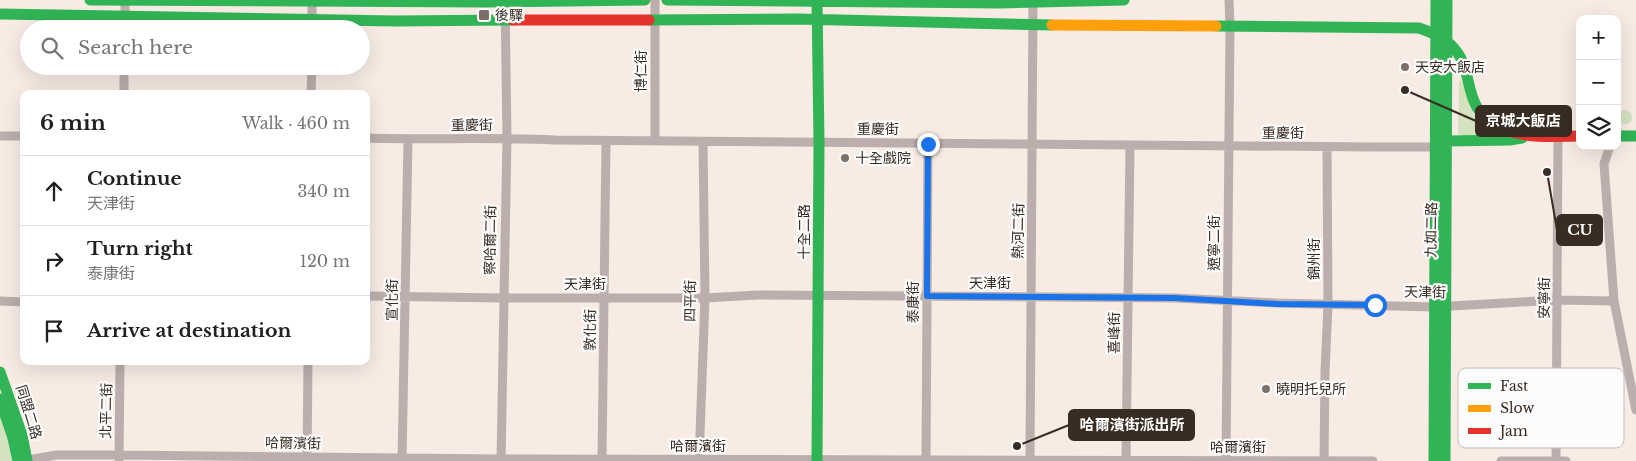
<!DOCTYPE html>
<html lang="en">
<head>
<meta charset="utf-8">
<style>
	:root { --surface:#fff; --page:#f2f2f2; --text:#202124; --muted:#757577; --line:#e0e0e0 }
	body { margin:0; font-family:"Libre Baskerville","Noto Sans TC",serif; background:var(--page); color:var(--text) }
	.controls { position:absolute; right:15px; top:15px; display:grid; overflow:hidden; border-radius:10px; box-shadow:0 5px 20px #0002 }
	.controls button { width:45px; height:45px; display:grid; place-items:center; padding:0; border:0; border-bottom:1px solid var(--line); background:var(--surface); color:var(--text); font:25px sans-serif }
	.stop { position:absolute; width:15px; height:15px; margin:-11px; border:4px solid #1a73e8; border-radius:50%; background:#fff }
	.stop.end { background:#1a73e8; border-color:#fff; box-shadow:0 1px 5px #0008 }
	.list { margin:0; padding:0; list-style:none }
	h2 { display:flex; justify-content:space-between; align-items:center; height:65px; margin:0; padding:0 20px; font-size:21px }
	h2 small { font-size:16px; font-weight:400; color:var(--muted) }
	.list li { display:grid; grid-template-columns:32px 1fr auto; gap:15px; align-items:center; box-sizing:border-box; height:70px; padding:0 20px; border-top:1px solid var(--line) }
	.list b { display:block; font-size:19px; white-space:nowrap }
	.list p { margin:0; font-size:16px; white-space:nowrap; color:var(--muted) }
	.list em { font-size:16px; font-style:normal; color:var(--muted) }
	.icon { flex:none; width:28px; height:28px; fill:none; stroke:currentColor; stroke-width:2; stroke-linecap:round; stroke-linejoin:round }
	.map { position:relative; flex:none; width:1636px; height:461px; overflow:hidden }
	.search { position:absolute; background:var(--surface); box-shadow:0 5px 20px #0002; left:20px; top:20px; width:350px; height:55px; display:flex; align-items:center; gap:12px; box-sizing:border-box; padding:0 18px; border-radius:28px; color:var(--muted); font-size:19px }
	.panel { position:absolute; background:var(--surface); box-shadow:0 5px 20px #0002; left:20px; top:90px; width:350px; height:275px; border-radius:10px }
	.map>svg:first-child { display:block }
	.green { fill:#d4e2c0 }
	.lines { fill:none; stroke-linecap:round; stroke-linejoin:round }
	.street { stroke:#bbaead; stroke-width:9 }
	.fast { stroke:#30b455; stroke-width:11 }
	.slow { stroke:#ff9f0a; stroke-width:11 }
	.jam { stroke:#e5322d; stroke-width:11 }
	.route { stroke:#1a73e8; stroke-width:6 }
	.poi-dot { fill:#7c6f67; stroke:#fcfcfc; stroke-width:2 }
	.labels { text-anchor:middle; stroke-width:4.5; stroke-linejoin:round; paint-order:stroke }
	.poi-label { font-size:14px; fill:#392c23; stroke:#fcfcfc; text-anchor:start }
	.street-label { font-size:14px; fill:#392c23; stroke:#fcfcfc }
	.key { fill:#fcfcfc; stroke:#c2bebb; stroke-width:1 }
	.key-label { font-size:14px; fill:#392c23 }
	.leader { fill:none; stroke:#392c23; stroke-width:2 }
	.callout-dot { fill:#392c23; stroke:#fcfcfc; stroke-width:2 }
	.callout { fill:#392c23; stroke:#392c23; stroke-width:2 }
	.callout-label { font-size:15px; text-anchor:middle; font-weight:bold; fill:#fff }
</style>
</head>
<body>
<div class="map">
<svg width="1636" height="461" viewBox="0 0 1636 461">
	<rect width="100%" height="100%" fill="#f7ebe4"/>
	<path class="green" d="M1459,81h3c9,25 9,39 32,55h-32l-4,-2z
		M1618 117a7 7 0 1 1 14 0a7 7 0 1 1-14 0Z
		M0,399l18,62h-18z"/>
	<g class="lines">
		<path class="street" d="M655,0v141
			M125,29v-29
			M312,29v-29
			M124,94v-28
			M311,94l1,-28
			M0,136h24
			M366,138c63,2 126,-1 189,2l819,7h61l5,-2
			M1610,146l-6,18 10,137 22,109
			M366,296l137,2h202l52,-3 418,3 102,5 157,4 123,-7 57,1
			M0,301l24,1
			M602,459l4,-318
			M23,461l33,-6h63l382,4 872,2
			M119,461l1,-100
			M307,461l1,-100
			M402,461l6,-322
			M501,461l6,-323 -2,-138
			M699,461l6,-163 -2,-156
			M926,461l2,-318
			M1030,461l3,-461
			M1126,461l4,-316
			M1226,461l4,-435 -1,-26
			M1324,461l1,-89 3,-68 -1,-157
			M1501,461h65
			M1556,461l2,-325"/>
		<path class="fast" d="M90,0l398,2 157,-2
			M667,0l333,3 124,-3
			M817,0l2,143 -2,318
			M0,14l394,7 119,-1
			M649,20l148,-1 255,6
			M1216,26l203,2c11,4 22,8 31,16 30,28 5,65 56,86
			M1617,136h19
			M1447,141l63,-1 12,-2
			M0,372l22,63 5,26
			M0,399l13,39 5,23
			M1434,461l2,-461
			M1445,461l2,-461"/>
		<path class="slow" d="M1052,25l164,1"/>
		<path class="jam" d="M513,20h136
			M1506,130c23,9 49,6 74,6"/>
	</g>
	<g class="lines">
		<path class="route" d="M928,144l-1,152 248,2 102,6 98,1"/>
	</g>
	<g class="poi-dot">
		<rect x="478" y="9" width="12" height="12" rx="2.5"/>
		<circle cx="1405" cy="67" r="5"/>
		<circle cx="845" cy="158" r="5"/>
		<circle cx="1266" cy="389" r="5"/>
	</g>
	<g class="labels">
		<g class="poi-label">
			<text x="495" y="20">後驛</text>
			<text x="1415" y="72">天安大飯店</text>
			<text x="855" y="163">十全戲院</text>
			<text x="1276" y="394">曉明托兒所</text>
		</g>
		<g class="street-label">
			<text transform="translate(641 71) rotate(-90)" y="5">博仁街</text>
			<text transform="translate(472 125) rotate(-1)" y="5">重慶街</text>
			<text x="878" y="134">重慶街</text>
			<text x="1283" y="138">重慶街</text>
			<text transform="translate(1431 230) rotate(-89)" y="5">九如二路</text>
			<text transform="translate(1018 231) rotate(-89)" y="5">熱河二街</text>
			<text transform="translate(804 232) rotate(-90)" y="5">十全二路</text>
			<text transform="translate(490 240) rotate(-89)" y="5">察哈爾二街</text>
			<text transform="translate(1214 243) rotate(-90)" y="5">遼寧二街</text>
			<text transform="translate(1314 259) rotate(-90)" y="5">錦州街</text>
			<text x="990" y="288">天津街</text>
			<text x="585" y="289">天津街</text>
			<text transform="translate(1425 292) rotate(1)" y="5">天津街</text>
			<text transform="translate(1544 298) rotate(-89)" y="5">安寧街</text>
			<text transform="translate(392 300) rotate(-89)" y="5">宣化街</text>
			<text transform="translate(690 301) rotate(-89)" y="5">四平街</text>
			<text transform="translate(913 302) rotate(-90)" y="5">泰康街</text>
			<text transform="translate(590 330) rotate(-89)" y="5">敦化街</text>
			<text transform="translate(1114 333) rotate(-89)" y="5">喜峰街</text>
			<text transform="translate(106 411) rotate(-89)" y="5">北平二街</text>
			<text transform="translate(29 412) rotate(73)" y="5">同盟二路</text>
			<text transform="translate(293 443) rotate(1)" y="5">哈爾濱街</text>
			<text x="698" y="451">哈爾濱街</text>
			<text x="1238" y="452">哈爾濱街</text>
		</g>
	</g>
	<rect x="1458" y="368" width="166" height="80" rx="8" class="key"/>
	<rect x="1468" y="383" width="23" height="6" fill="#30b455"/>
	<rect x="1468" y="405" width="23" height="7" fill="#ff9f0a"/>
	<rect x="1468" y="428" width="23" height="6" fill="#e5322d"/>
	<g class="key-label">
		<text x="1500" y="391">Fast</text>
		<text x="1500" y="413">Slow</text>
		<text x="1500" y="436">Jam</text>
	</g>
	<path class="leader" d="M1405 90L1476 121M1547 172L1557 230M1017 446L1069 425"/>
	<g class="callout-dot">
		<circle cx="1405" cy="90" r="5"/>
		<circle cx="1547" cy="172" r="5"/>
		<circle cx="1017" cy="446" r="5"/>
	</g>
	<g class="callout">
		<rect x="1476" y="106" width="95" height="30" rx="5"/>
		<rect x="1557" y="215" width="45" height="30" rx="5"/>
		<rect x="1069" y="410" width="125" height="30" rx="5"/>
	</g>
	<g class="callout-label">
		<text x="1523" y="126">京城大飯店</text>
		<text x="1580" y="235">CU</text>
		<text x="1132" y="430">哈爾濱街派出所</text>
	</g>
</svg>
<div class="controls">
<button>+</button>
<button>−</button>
<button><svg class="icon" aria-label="layers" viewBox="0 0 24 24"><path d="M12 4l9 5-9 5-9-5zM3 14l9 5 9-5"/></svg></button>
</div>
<div class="stop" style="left:1375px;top:305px"></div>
<div class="stop end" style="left:928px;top:144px"></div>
<div class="search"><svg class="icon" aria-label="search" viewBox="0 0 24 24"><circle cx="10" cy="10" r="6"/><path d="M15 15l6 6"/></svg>Search here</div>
<section class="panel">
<h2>6 min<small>Walk · 460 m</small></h2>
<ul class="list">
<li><svg class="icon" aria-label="ahead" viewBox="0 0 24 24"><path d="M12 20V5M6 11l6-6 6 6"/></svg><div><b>Continue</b><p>天津街</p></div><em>340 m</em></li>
<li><svg class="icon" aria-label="right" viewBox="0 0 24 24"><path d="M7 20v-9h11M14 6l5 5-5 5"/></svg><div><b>Turn right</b><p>泰康街</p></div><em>120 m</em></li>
<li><svg class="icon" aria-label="arrive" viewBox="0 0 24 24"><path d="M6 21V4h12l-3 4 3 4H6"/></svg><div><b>Arrive at destination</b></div></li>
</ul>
</section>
</div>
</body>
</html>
